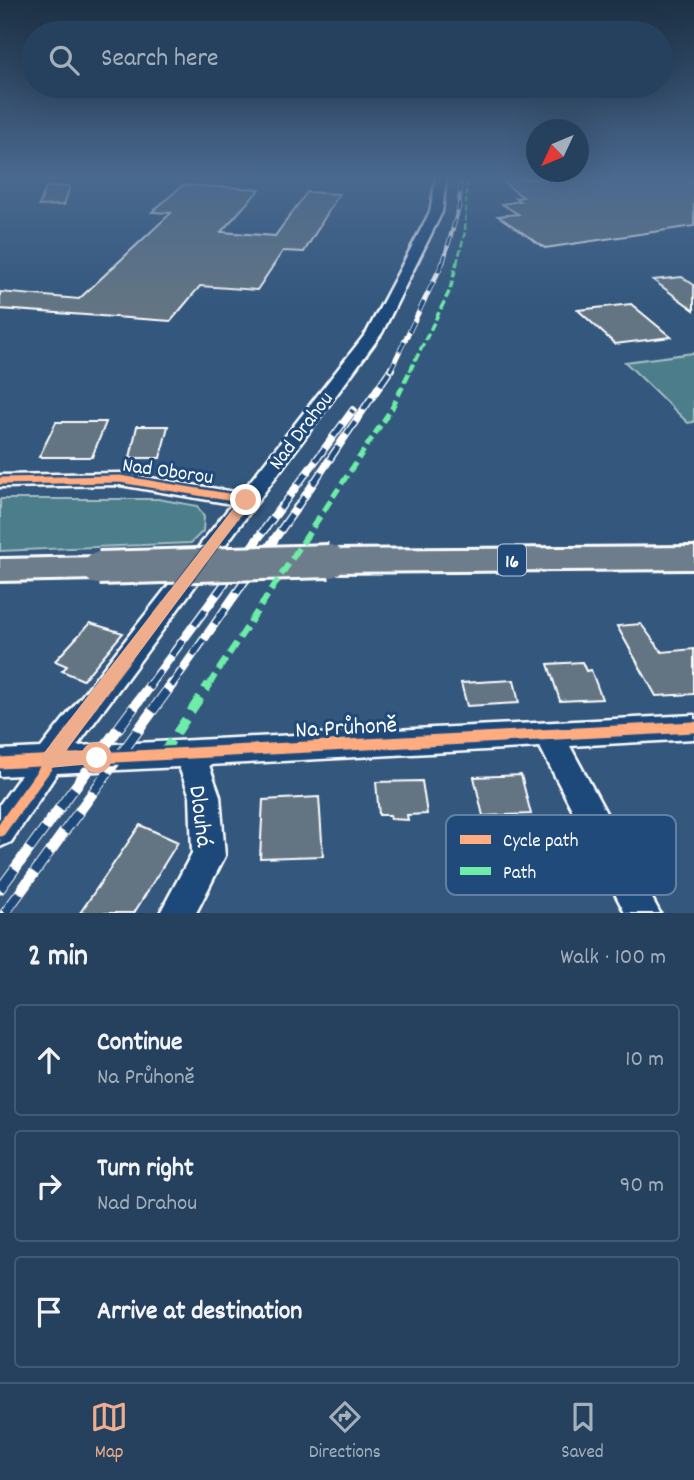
<!DOCTYPE html>
<html lang="en">
<head>
<meta charset="utf-8">
<style>
	:root { --surface:#26415e; --page:#324c67; --text:#f1f3f6; --muted:#a4afbc; --line:#425a73; --accent:#eead8d }
	body { margin:0; font-family:Dekko,sans-serif; background:var(--page); color:var(--text) }
	.compass { position:absolute; left:526px; top:119px; width:63px; height:63px; border-radius:50%; background:var(--surface); box-shadow:0 7px 28px #0002; rotate:226deg }
	.stop { position:absolute; width:21px; height:21px; margin:-16px; border:5px solid #eead8d; border-radius:50%; background:#fff }
	.stop.end { background:#eead8d; border-color:#fff; box-shadow:0 2px 7px #0008 }
	.list { margin:0; padding:0; list-style:none }
	h2 { display:flex; justify-content:space-between; align-items:center; height:91px; margin:0; padding:0 28px; font-size:30px }
	h2 small { font-size:23px; font-weight:400; color:var(--muted) }
	.list li { display:grid; grid-template-columns:46px 1fr auto; gap:21px; align-items:center; box-sizing:border-box; height:112px; margin:0 14px 14px; padding:0 14px; border:2px solid var(--line); border-radius:7px }
	.list b { display:block; font-size:26px; white-space:nowrap }
	.list p { margin:0; font-size:23px; white-space:nowrap; color:var(--muted) }
	.list em { font-size:23px; font-style:normal; color:var(--muted) }
	.icon { flex:none; width:38px; height:38px; fill:none; stroke:currentColor; stroke-width:2; stroke-linecap:round; stroke-linejoin:round }
	.map { position:relative; flex:none; width:694px; height:913px; overflow:hidden }
	.search { position:absolute; background:var(--surface); box-shadow:0 7px 28px #0002; left:21px; right:21px; top:21px; height:77px; display:flex; align-items:center; gap:18px; box-sizing:border-box; padding:0 24px; border-radius:38px; color:var(--muted); font-size:26px }
	.sheet { height:469px; background:var(--surface) }
	nav { display:flex; justify-content:space-around; align-items:center; box-sizing:border-box; height:98px; border-top:2px solid var(--line); background:var(--surface); font-size:19px; color:var(--muted) }
	nav a { display:grid; justify-items:center; gap:4px }
	nav .on { color:var(--accent) }
	.map>svg:first-child { display:block }
	.green { fill:#4c7e8a; stroke:#a6bec4; stroke-width:2 }
	.building { fill:#637483; stroke:#fff; stroke-width:2 }
	.lines { fill:none; stroke-linecap:round; stroke-linejoin:round }
	.minor-casing { stroke:#fff; stroke-width:5 }
	.major-casing { stroke:#fff; stroke-width:6 }
	.minor { fill:#1f4a7a; fill-rule:evenodd }
	.major { fill:#6d7d8c; fill-rule:evenodd }
	.rail-far4-casing { stroke:#fff; stroke-width:4.5 }
	.rail-far3-casing { stroke:#fff; stroke-width:5 }
	.rail-far2-casing { stroke:#fff; stroke-width:8 }
	.rail-far1-casing { stroke:#fff; stroke-width:9 }
	.rail-casing { stroke:#fff; stroke-width:11 }
	.rail-far4 { stroke:#1f4a7a; stroke-width:2.5; stroke-dasharray:9; stroke-linecap:butt }
	.rail-far3 { stroke:#1f4a7a; stroke-width:3.5; stroke-dasharray:11; stroke-linecap:butt }
	.rail-far2 { stroke:#1f4a7a; stroke-width:5; stroke-dasharray:15; stroke-linecap:butt }
	.rail-far1 { stroke:#1f4a7a; stroke-width:6; stroke-dasharray:19; stroke-linecap:butt }
	.rail { stroke:#1f4a7a; stroke-width:9; stroke-dasharray:25; stroke-linecap:butt }
	.major-bridge-casing { stroke:#fff; stroke-width:38; stroke-linecap:butt }
	.major-bridge { stroke:#6d7d8c; stroke-width:32 }
	.quiet-far4 { stroke:#6deda7; stroke-width:2.5; stroke-dasharray:6 2.5; stroke-linecap:butt }
	.quiet-far3 { stroke:#6deda7; stroke-width:3.5; stroke-dasharray:8 3.5; stroke-linecap:butt }
	.quiet-far2 { stroke:#6deda7; stroke-width:5; stroke-dasharray:10 5; stroke-linecap:butt }
	.quiet-far1 { stroke:#6deda7; stroke-width:6; stroke-dasharray:13 6; stroke-linecap:butt }
	.quiet { stroke:#6deda7; stroke-width:9; stroke-dasharray:17 9; stroke-linecap:butt }
	.cycleway-far2-casing { stroke:#1f4a7a; stroke-width:11 }
	.cycleway-far1-casing { stroke:#1f4a7a; stroke-width:13 }
	.cycleway-casing { stroke:#1f4a7a; stroke-width:16 }
	.cycleway-far2 { stroke:#ffac80; stroke-width:7 }
	.cycleway-far1 { stroke:#ffac80; stroke-width:9 }
	.cycleway { stroke:#ffac80; stroke-width:11 }
	.route { fill:#eead8d }
	.labels { text-anchor:middle; stroke-width:6; stroke-linejoin:round; paint-order:stroke }
	.shield { fill:#1f4a7a; stroke:#bcc9d7; stroke-width:2 }
	.shield-label { font-size:19px; font-weight:bold; fill:#fff }
	.street-label { font-size:21px; fill:#fff; stroke:#1f4a7a }
	.near-street-label { font-size:24px; fill:#fff; stroke:#1f4a7a }
	.key { fill:#1f4a7a; stroke:#6280a2; stroke-width:2 }
	.key-label { font-size:19px; fill:#fff }
</style>
</head>
<body>
<div class="map">
<svg width="694" height="913" viewBox="0 0 694 913">
	<rect width="100%" height="100%" fill="#33577d"/>
	<filter id="ink" filterUnits="userSpaceOnUse"><feTurbulence type="fractalNoise" baseFrequency=".0143" numOctaves="2"/><feDisplacementMap in="SourceGraphic" scale="14" xChannelSelector="R" yChannelSelector="G"/><feConvolveMatrix kernelMatrix="1 2 1 2 8 2 1 2 1" color-interpolation-filters="sRGB"/></filter>
	<g filter="url(#ink)">
		<path class="green" d="M694,353v69l-6,1 -63,-61z
			M0,499h158l39,7 7,11 -1,14 -12,12 -191,8z"/>
		<path class="building" d="M499,179h195v47l-149,22 -47,-32 20,-2 -16,-10 18,-3 -5,-3 8,-1z
			M183,185l77,4 -39,43 54,4 32,-44 32,2 -35,58 -21,-1 -26,39 -57,-4 -29,35 -171,-12v-17l79,7 92,-86 -19,-1z
			M70,186l-6,19 -25,1 7,-19z
			M682,277l12,8v25l-41,-30z
			M631,304l40,33 -56,7 -37,-34z
			M56,422h50l-14,35h-53z
			M137,426h31l-8,32h-30z
			M90,623l33,10 -40,47 -21,-9 5,-5 -12,-5z
			M641,624l21,28 32,-3v45l-38,2 -39,-70z
			M582,662l4,9 5,-1 11,29 -42,2 -12,-37z
			M514,680l5,23 -52,3 -6,-23z
			M521,775l10,39 -48,2 -9,-39z
			M422,781l5,33 -20,1 1,5 -17,-1 -1,-4h-11l-3,-33z
			M319,797l4,59 -63,2 3,-58z
			M140,825l38,17 -44,71h-54z"/>
		<g class="lines">
			<defs>
				<path id="minor" d="M436,179h10l-4,33 -60,121 -305,413 617,-31v24l-124,7 90,167h-35l-85,-166 -331,18 11,31 5,60 -29,57h-36l32,-60 -2,-57 -11,-29 -122,6 -46,69 -11,5v-43l21,-29 -21,1v-26l41,-2 191,-244 -112,-19 -120,2v-12l120,-2 121,20 126,-161 63,-120z"/>
				<path id="major" d="M694,547v22l-365,3 -11,-3 -5,-8 5,-8 11,-3z
					M99,557l11,3 5,8 -5,8 -11,3 -99,2v-22z"/>
			</defs>
			<use href="#minor" class="minor-casing"/>
			<use href="#major" class="major-casing"/>
			<use href="#minor" class="minor"/>
			<use href="#major" class="major"/>
			<defs>
				<path id="rail-far4" d="M443,263l16,-56 2,-28"/>
				<path id="rail-far3" d="M390,371l53,-109"/>
				<path id="rail-far2" d="M280,509l73,-99
					M296,509l95,-140"/>
				<path id="rail-far1" d="M149,686l132,-179
					M171,686l126,-179"/>
				<path id="rail" d="M0,889l151,-205
					M5,913l167,-229"/>
			</defs>
			<use href="#rail-far4" class="rail-far4-casing"/>
			<use href="#rail-far3" class="rail-far3-casing"/>
			<use href="#rail-far2" class="rail-far2-casing"/>
			<use href="#rail-far1" class="rail-far1-casing"/>
			<use href="#rail" class="rail-casing"/>
			<use href="#rail-far4" class="rail-far4"/>
			<use href="#rail-far3" class="rail-far3"/>
			<use href="#rail-far2" class="rail-far2"/>
			<use href="#rail-far1" class="rail-far1"/>
			<use href="#rail" class="rail"/>
			<defs>
				<path id="major-bridge" d="M99,568l230,-7"/>
			</defs>
			<use href="#major-bridge" class="major-bridge-casing"/>
			<use href="#major-bridge" class="major-bridge"/>
			<path class="quiet-far4" d="M457,263l8,-31 2,-53"/>
			<path class="quiet-far3" d="M410,371l40,-81 7,-28"/>
			<path class="quiet-far2" d="M325,509l67,-101 19,-39"/>
			<path class="quiet-far1" d="M208,686l118,-179"/>
			<path class="quiet" d="M162,755l47,-71"/>
			<defs>
				<path id="cycleway-far2" d="M0,481l120,-2 126,21 -7,9"/>
				<path id="cycleway-far1" d="M105,686l136,-179"/>
				<path id="cycleway" d="M0,763l694,-36
					M0,831l106,-147"/>
			</defs>
			<use href="#cycleway-far2" class="cycleway-far2-casing"/>
			<use href="#cycleway-far1" class="cycleway-far1-casing"/>
			<use href="#cycleway" class="cycleway-casing"/>
			<use href="#cycleway-far2" class="cycleway-far2"/>
			<use href="#cycleway-far1" class="cycleway-far1"/>
			<use href="#cycleway" class="cycleway"/>
		</g>
	</g>
	<linearGradient id="sky" x2="0" y2="1"><stop stop-color="#1c3045"/><stop offset="0.58" stop-color="#4a698f"/><stop offset="1" stop-color="#4a698f" stop-opacity="0"/></linearGradient>
	<rect width="694" height="307" fill="url(#sky)"/>
	<path class="route" d="M246,496l5,1v6l-185,248 31,-1 9,8 -3,5 -54,5 -6,-2 -3,-6 3,-6 199,-257z"/>
	<g class="labels">
		<rect class="shield" x="498" y="544.5" width="28" height="31" rx="5"/>
		<g class="shield-label">
			<text x="512" y="567">16</text>
		</g>
		<g class="street-label">
			<text transform="translate(300 430) rotate(-53)" y="7">Nad Drahou</text>
			<text transform="translate(168 470) rotate(8)" y="7">Nad Oborou</text>
		</g>
		<g class="near-street-label">
			<text transform="translate(346 726) rotate(-3)" y="8">Na Průhoně</text>
			<text transform="translate(202 816) rotate(83)" y="8">Dlouhá</text>
		</g>
	</g>
	<rect x="446" y="815" width="230" height="80" rx="10" class="key"/>
	<rect x="460" y="835" width="31" height="9" fill="#ffac80"/>
	<rect x="460" y="867" width="31" height="8" fill="#6deda7"/>
	<g class="key-label">
		<text x="503" y="846">Cycle path</text>
		<text x="503" y="878">Path</text>
	</g>
</svg>
<svg class="compass" viewBox="-18 -18 36 36"><path d="M0-13l5 13h-10z" fill="#e53935"/><path d="M0 13l5-13h-10z" fill="#a4afbc"/></svg>
<div class="stop" style="left:97px;top:758px"></div>
<div class="stop end" style="left:246px;top:500px"></div>
<div class="search"><svg class="icon" aria-label="search" viewBox="0 0 24 24"><circle cx="10" cy="10" r="6"/><path d="M15 15l6 6"/></svg>Search here</div>
</div>
<section class="sheet">
<h2>2 min<small>Walk · 100 m</small></h2>
<ul class="list">
<li><svg class="icon" aria-label="ahead" viewBox="0 0 24 24"><path d="M12 20V5M6 11l6-6 6 6"/></svg><div><b>Continue</b><p>Na Průhoně</p></div><em>10 m</em></li>
<li><svg class="icon" aria-label="right" viewBox="0 0 24 24"><path d="M7 20v-9h11M14 6l5 5-5 5"/></svg><div><b>Turn right</b><p>Nad Drahou</p></div><em>90 m</em></li>
<li><svg class="icon" aria-label="arrive" viewBox="0 0 24 24"><path d="M6 21V4h12l-3 4 3 4H6"/></svg><div><b>Arrive at destination</b></div></li>
</ul>
</section>
<nav>
<a class="on"><svg class="icon" aria-label="map" viewBox="0 0 24 24"><path d="M3 6l6-2 6 2 6-2v14l-6 2-6-2-6 2zM9 4v14M15 6v14"/></svg>Map</a>
<a><svg class="icon" aria-label="directions" viewBox="0 0 24 24"><path d="M12 3l9 9-9 9-9-9zM9 14v-3h6M13 9l2 2-2 2"/></svg>Directions</a>
<a><svg class="icon" aria-label="saved" viewBox="0 0 24 24"><path d="M7 4h10v16l-5-4-5 4z"/></svg>Saved</a>
</nav>
</body>
</html>
